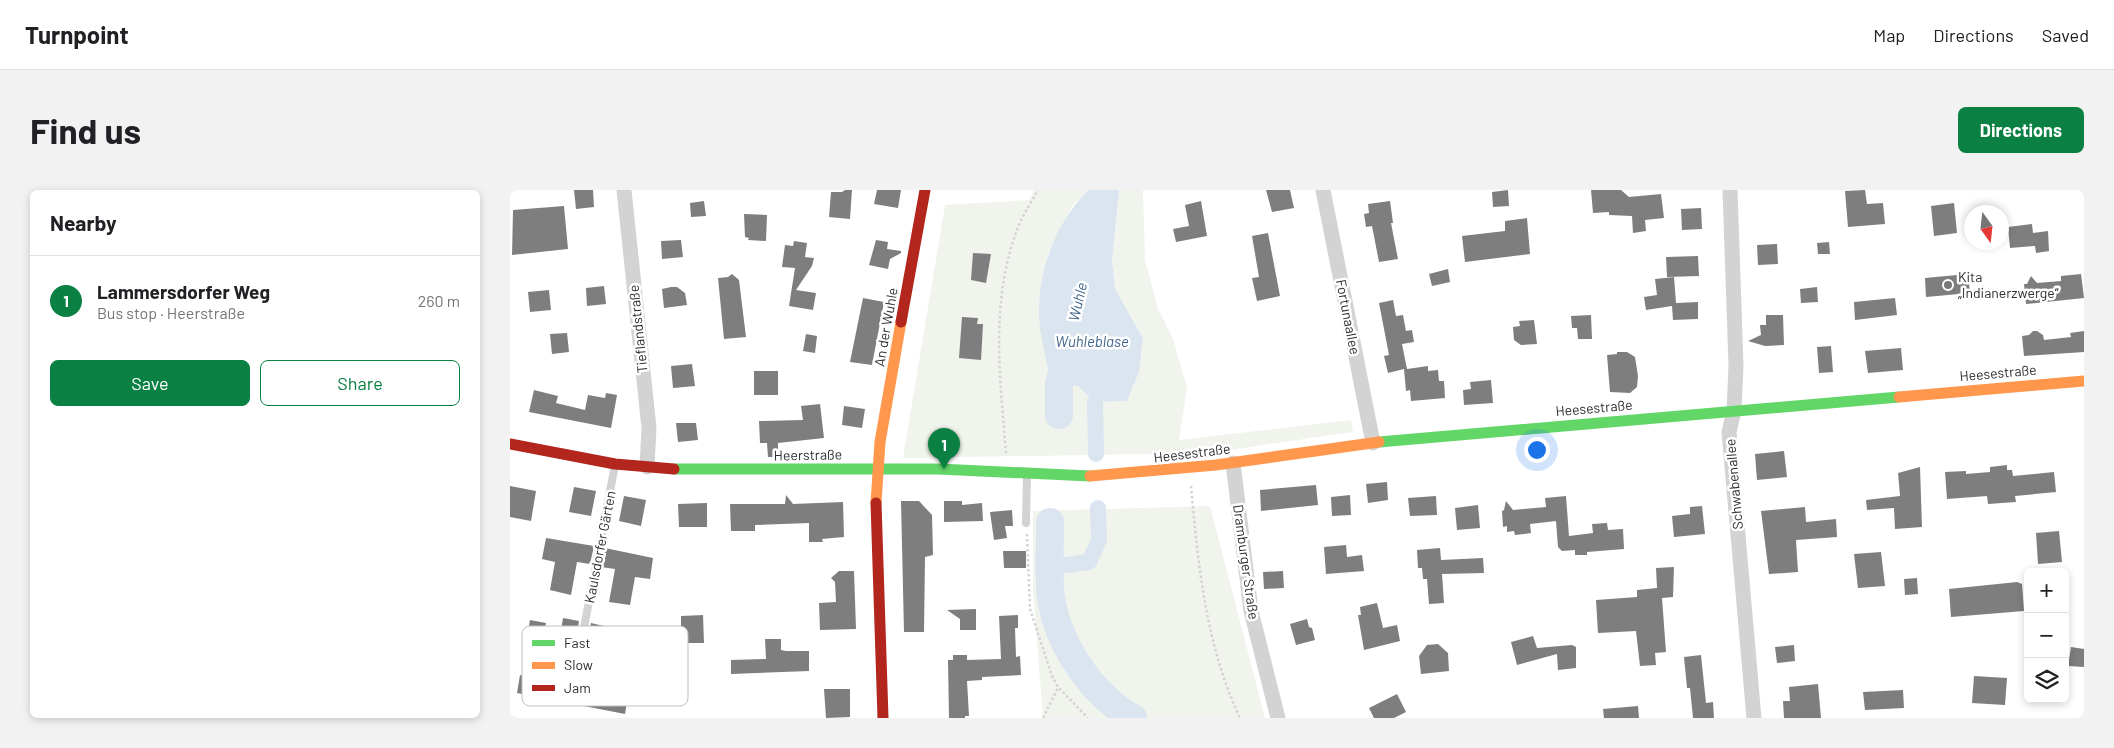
<!DOCTYPE html>
<html lang="en">
<head>
<meta charset="utf-8">
<style>
	:root { --surface:#fff; --page:#f2f2f2; --text:#202124; --muted:#757577; --line:#e0e0e0; --accent:#0b8043 }
	body { margin:0; font-family:Barlow,sans-serif; background:var(--page); color:var(--text) }
	.controls { position:absolute; right:15px; bottom:15px; display:grid; overflow:hidden; border-radius:8px; box-shadow:0 2px 8px #0003 }
	.controls button { width:45px; height:45px; display:grid; place-items:center; padding:0; border:0; border-bottom:1px solid var(--line); background:var(--surface); color:var(--text); font:25px sans-serif }
	.compass { position:absolute; left:1454px; top:15px; width:45px; height:45px; border-radius:50%; background:var(--surface); box-shadow:0 2px 8px #0003; rotate:165deg }
	.you { position:absolute; left:1026px; top:259px; width:18px; height:18px; margin:-12px; border:4px solid #fff; border-radius:50%; background:#1a73e8; box-shadow:0 0 0 8px #1a73e833 }
	.badge { display:grid; place-items:center; width:32px; height:32px; border-radius:50%; background:var(--accent); color:#fff; font-size:16px; font-weight:700 }
	.pin { position:absolute; translate:-50% -41px; filter:drop-shadow(0 1px 2px #0008) }
	.pin::after { content:''; position:absolute; top:26px; width:18px; height:15px; background:inherit; clip-path:polygon(0 0,100% 0,50% 100%) }
	.list { margin:0; padding:0; list-style:none }
	h2 { display:flex; justify-content:space-between; align-items:center; height:65px; margin:0; padding:0 20px; font-size:21px }
	h2 small { font-size:16px; font-weight:400; color:var(--muted) }
	.list li { display:grid; grid-template-columns:32px 1fr auto; gap:15px; align-items:center; box-sizing:border-box; height:90px; padding:0 20px; border-top:1px solid var(--line) }
	.list b { display:block; font-size:19px; white-space:nowrap }
	.list p { margin:0; font-size:16px; white-space:nowrap; color:var(--muted) }
	.list em { font-size:16px; font-style:normal; color:var(--muted) }
	.actions { display:flex; gap:10px; padding:15px 20px }
	.actions a { flex:1; padding:11px 0; border:1px solid var(--accent); border-radius:8px; text-align:center; font-size:18px; color:var(--accent) }
	.actions .main { background:var(--accent); color:#fff }
	.icon { flex:none; width:28px; height:28px; fill:none; stroke:currentColor; stroke-width:2; stroke-linecap:round; stroke-linejoin:round }
	.map { position:relative; flex:none; width:1574px; height:528px; overflow:hidden; border-radius:8px }
	header { display:flex; align-items:center; gap:30px; box-sizing:border-box; height:70px; padding:0 25px; background:var(--surface); border-bottom:1px solid var(--line) }
	header strong { font-size:24px }
	nav { display:flex; gap:28px; margin-inline-start:auto; font-size:18px }
	.intro { display:flex; align-items:center; justify-content:space-between; box-sizing:border-box; height:120px; padding:0 30px }
	h1 { margin:0; font-size:35px }
	.button { padding:12px 22px; border-radius:8px; background:var(--accent); color:#fff; font-size:18px; font-weight:700 }
	main { display:flex; gap:30px; padding:0 30px }
	aside { flex:1; background:var(--surface); border-radius:8px; box-shadow:0 2px 8px #0003 }
	.map>svg:first-child { display:block }
	.green { fill:#f0f4ec }
	.water { fill:#dae5f0 }
	.lines { fill:none; stroke-linecap:round; stroke-linejoin:round }
	.canal { stroke:#dae5f0; stroke-width:16 }
	.river { stroke:#dae5f0; stroke-width:28 }
	.building { fill:#7e7e7e }
	.path { stroke:#d3d3d3; stroke-width:2.5; stroke-dasharray:2.5 2.5; stroke-linecap:butt }
	.lane { stroke:#d3d3d3; stroke-width:8 }
	.street { stroke:#d3d3d3; stroke-width:15 }
	.fast { stroke:#63d668; stroke-width:11 }
	.slow { stroke:#ff974d; stroke-width:11 }
	.jam { stroke:#b3261e; stroke-width:11 }
	.poi-dot { fill:#777; stroke:#fff; stroke-width:2 }
	.labels { text-anchor:middle; stroke-width:5; stroke-linejoin:round; paint-order:stroke }
	.poi-label { font-size:14px; fill:#2e2e2e; stroke:#fff; text-anchor:start }
	.street-label { font-size:14px; fill:#2e2e2e; stroke:#fff }
	.water-label { font-size:15px; font-style:italic; fill:#42668b; stroke:#fff }
	.key { fill:#fff; stroke:#c0c0c0; stroke-width:1 }
	.key-label { font-size:14px; fill:#2e2e2e }
</style>
</head>
<body>
<header>
<strong>Turnpoint</strong>
<nav><a>Map</a><a>Directions</a><a>Saved</a></nav>
</header>
<div class="intro"><h1>Find us</h1><a class="button">Directions</a></div>
<main>
<aside>
<h2>Nearby<small></small></h2>
<ul class="list">
<li><span class="badge">1</span><div><b>Lammersdorfer Weg</b><p>Bus stop · Heerstraße</p></div><em>260 m</em></li>
</ul>
<div class="actions"><a class="main">Save</a><a>Share</a></div>
</aside>
<div class="map">
<svg width="1574" height="528" viewBox="0 0 1574 528">
	<rect width="100%" height="100%" fill="#fff"/>
	<path class="green" d="M524,0h54l-15,15 -26,51 4,128 27,2 17,16 32,-1 12,-29 4,-34 -28,-49 -3,-29 7,-70h24l2,70 13,49 15,30 14,48 -8,53 172,-20 2,12 -145,21 -305,5 42,-253 84,-5z
		M700,316l55,212h-222l-10,-128v-79z"/>
	<path class="water" d="M578,0h31v2l-7,68 3,29 28,49 -4,34 -12,29 -32,1 -17,-16 -27,-2c-4,-23 -12,-49 -12,-72 0,-46 18,-90 49,-122z"/>
	<g class="lines">
		<path class="canal" d="M585,212l1,52
			M540,377l39,-5 10,-22 -1,-32"/>
		<path class="river" d="M549,225v-31l9,-36
			M540,332c0,22 -1,44 0,65 3,51 39,106 83,131"/>
	</g>
	<path class="building" d="M64,0h19l1,17 -18,2z
		M335,0h7l-2,29 -21,-2 2,-25h11z
		M367,0h24l-3,18 -24,-4z
		M756,0h24l4,18 -22,4z
		M998,0l1,16 -16,1 -1,-15z
		M1081,0h30l8,7 32,-3 3,24 -19,2 1,11 -13,2 -1,-17 -23,-1v-3l-16,1z
		M1355,0l2,14 16,-1 2,21 -37,3 -3,-36z
		M194,11l2,15 -15,1 -1,-14z
		M691,11l6,35 -31,6 -3,-13 16,-3 -4,-21z
		M880,11l3,22h-2l7,36 -19,3 -7,-36 -6,1 -2,-13 5,-1 -1,-9z
		M1444,13l3,30 -23,3 -3,-30z
		M54,16l4,43 -56,6 1,-45z
		M1191,18l1,21 -20,1 -1,-21z
		M234,24l23,1 -1,26 -18,-1 1,-2 -4,-1z
		M1017,28l3,36 -65,8 -3,-26 43,-5v-10z
		M1522,34l1,9 15,-2 1,20 -13,2 -1,-7 -25,2 -2,-21z
		M758,43l12,63 -23,5 -5,-23 7,-1 -7,-41z
		M171,50l2,17 -21,2 -1,-18z
		M366,50l12,2 -1,7 14,2v2l-11,6 -2,10 -19,-4z
		M284,51l13,2 -2,14 9,1 -2,8 -16,24 20,3 -3,17 -24,-4 6,-38 -13,-1 3,-22 8,1z
		M1319,52l1,12h-12l-1,-11z
		M1267,54l1,20 -20,1 -1,-20z
		M463,63l18,1 -5,29 -15,-3z
		M1188,66l1,20 -32,1 -1,-20z
		M938,79l2,13 -18,4 -3,-12z
		M222,84l7,6 7,57 -22,2 -6,-61 10,-1z
		M1458,84l2,19 -44,4 -1,-19z
		M1571,84l3,24 -58,6 -2,-20h3l4,-8 6,7 24,-2v-5z
		M1164,87l2,26 22,-1v17l-25,1 -1,-14 -26,4 -2,-13 13,-2 -2,-16z
		M94,96l2,18 -19,2 -1,-18z
		M161,97h6l8,6 2,12 -23,3 -2,-19z
		M1307,97l1,15 -17,1 -1,-14z
		M39,100l2,20 -21,2 -2,-20z
		M353,108l21,4 -12,63 -22,-3z
		M1385,108l2,17 -42,5 -1,-18z
		M883,110l3,16 7,-1 3,16 6,-1 2,12 -12,2 5,25 21,-3v5l10,-1 1,11h5l1,17 -34,3 -1,-11 -4,1 -2,-22 -16,4 -4,-17 5,-1 -10,-52z
		M1081,125l1,24h-14l-1,-11h-5l-1,-12z
		M1256,125h17l1,30 -19,1 -17,-5 13,-6 -1,-10h6z
		M452,127l16,1 -1,6h6l-2,36 -22,-2z
		M1024,130l3,24 -16,1 -7,-5 -1,-13 7,-1 -1,-5z
		M1523,141h4l6,4 1,5 27,-3 -1,-4 14,-2v21l-60,4 -2,-20 7,-1z
		M57,143l2,19 -17,2 -2,-20z
		M296,144l11,2 -2,17 -12,-2z
		M1321,156l2,26 -14,1 -2,-26z
		M1391,158l2,22 -35,3 -3,-22z
		M1107,162h10l8,5 3,19 -1,11 -7,6 -20,-1 -3,-37 10,-1z
		M182,174l3,22 -22,2 -2,-22z
		M244,181h24v24h-24z
		M981,190l2,23 -29,2 -1,-15 8,-1 -1,-7z
		M24,200l24,6 -2,7 29,7 3,-15 17,3 1,-5 11,2 -6,33 -82,-16z
		M310,214l4,34 -46,5v14h-10l-1,-14h-7l-1,-22 44,-1 -2,-14z
		M334,216l21,3 -3,19 -20,-3z
		M166,233h20l2,17 -20,2z
		M1274,261l3,26 -30,3 -2,-26z
		M1497,275v5h5l1,6 41,-4 2,20 -41,4 1,6 -28,2 -1,-8 -40,3 -2,-27 21,-1v3l24,-2v-5z
		M1410,277l2,60 -27,2 -1,-21 -27,2 -1,-10 34,-4 -2,-23z
		M877,292l1,18 -20,3 -2,-19z
		M806,295l2,20 -57,6 -1,-21z
		M0,296l26,5 -5,30 -21,-4z
		M64,297l22,4 -5,25 -22,-4z
		M276,305l7,9 50,-2 1,35 -22,2 1,3h-14v-19l-54,2v6h-24l-1,-27h55z
		M840,305l1,20 -19,1 -1,-19z
		M114,306l22,4 -5,26 -22,-5z
		M926,306l1,19 -27,1 -2,-18z
		M1056,306l3,40 24,-3 -1,-9 15,-1 1,7 15,-1 1,20 -37,3v3h-12v-5l-13,1 -4,-4 -2,-26 -26,3 1,9 -16,2 -1,-4 -7,1v-6l-4,1 -1,-16 2,-1 2,-9 7,9 33,-3 -1,-9z
		M391,311h18l13,14 1,40 -8,2 -1,75h-20z
		M434,311h18v4l20,-2 1,18 -39,1z
		M197,313v24h-28l-1,-23z
		M968,315l2,23 -23,2 -2,-22z
		M1192,316l3,28 -31,3 -2,-21 18,-2v-7z
		M1295,317l1,15 30,-3 1,18 -41,3 2,32 -29,2 -8,-63z
		M502,320l1,16h-8l2,12 -13,2 -4,-28z
		M1549,341l3,31 -24,2 -2,-31z
		M36,348l48,8 -4,18 -13,-2 -6,33 -21,-5 5,-28 -13,-3z
		M836,355l1,12 15,-2 2,16 -38,3 -2,-27z
		M95,358l48,10 -3,21 -15,-2 -5,28 -21,-3 6,-33 -14,-2z
		M930,358l1,12 42,-2 1,15 -42,1 2,29 -15,1 -2,-25h-4l-1,-11h-4l-1,-18z
		M493,361h23v17h-22z
		M1371,362l4,34 -27,2 -4,-34z
		M1164,377l-1,30 -11,1 4,54 -11,1 1,12 -16,1 -4,-35 -38,2 -2,-33 41,-3v-7l20,-2 -1,-20z
		M329,381h15l2,58 -36,1 -1,-27 17,-1 -1,-20 -4,-4z
		M773,381l1,17 -20,1 -1,-17z
		M1407,388l1,16 -13,1 -1,-16z
		M1507,392l5,2 2,27 -73,6 -2,-28z
		M867,413l6,25 14,-3 3,16 -36,9 -6,-35h3l-1,-8z
		M466,419v21h-16v-11l-13,-9z
		M193,425l1,28h-23v-27z
		M508,425v13h-3l1,29 4,-1 1,19 -39,2v3l-15,1 2,35h-4v2h-16l-1,-58h5v-5h14v5l34,-1 -2,-43z
		M53,428l16,3 -3,18 -16,-3z
		M797,429l2,8 3,1 3,12 -19,5 -6,-21z
		M20,430l16,3 -4,21 -16,-3z
		M81,433l17,4 -3,18 -18,-3z
		M1023,446l4,12 35,-3 4,2v21l-18,2 -1,-16 -40,11 -6,-23z
		M255,449h16v11l5,1h23v20l-78,3v-14l35,-1z
		M928,454l10,9 1,18 -28,3 -2,-18 8,-11z
		M1284,455l1,16 -18,2 -2,-16z
		M1561,457l13,2v18l-16,-1z
		M1191,465l5,48 7,-1 1,16h-21l-3,-30h-3l-3,-31z
		M58,476l12,2 -2,18 50,10 -3,18 -108,-21 3,-18 45,8z
		M1464,486l33,2 -2,27 -33,-2z
		M1308,494l3,34h-37l-1,-17h7l-1,-14z
		M314,499h26v28l-24,1z
		M1393,500l1,18 -39,2 -2,-18z
		M887,504l9,18 -12,6h-20l-5,-10z
		M1128,516l1,12h-35l-1,-9z"/>
	<g class="lines">
		<path class="path" d="M496,263c-6,-74 -16,-151 11,-223 5,-14 14,-27 21,-40
			M681,296c7,79 15,160 49,232
			M517,344l3,75 22,67 6,11 30,31
			M533,528l15,-30"/>
		<path class="lane" d="M516,333l1,-49
			M68,469l37,-194"/>
		<path class="street" d="M114,0l25,238 -2,39
			M813,0l50,253
			M1220,0l6,176 -2,45 -5,21 25,286
			M723,273l18,148 27,107"/>
		<path class="fast" d="M869,252l520,-45
			M164,279h264l152,7"/>
		<path class="slow" d="M1389,207l185,-16
			M580,286l126,-11 163,-23
			M366,313l4,-61 21,-120"/>
		<path class="jam" d="M391,132l24,-132
			M0,254l105,20 59,5
			M366,313l7,215"/>
	</g>
	<circle class="poi-dot" cx="1438" cy="95" r="5"/>
	<g class="labels">
		<g class="poi-label">
			<text x="1448" y="92">Kita<tspan x="1448" dy="16">„Indianerzwerge“</tspan></text>
		</g>
		<g class="street-label">
			<text transform="translate(838 127) rotate(79)" y="5">Fortunaallee</text>
			<text transform="translate(376 137) rotate(-80)" y="5">An der Wuhle</text>
			<text transform="translate(128 139) rotate(-96)" y="5">Tieflandstraße</text>
			<text transform="translate(1488 183) rotate(-5)" y="5">Heesestraße</text>
			<text transform="translate(1084 218) rotate(-5)" y="5">Heesestraße</text>
			<text transform="translate(682 263) rotate(-7)" y="5">Heesestraße</text>
			<text transform="translate(298 265) rotate(-1)" y="5">Heerstraße</text>
			<text transform="translate(1224 294) rotate(-95)" y="5">Schwabenallee</text>
			<text transform="translate(90 357) rotate(-79)" y="5">Kaulsdorfer Gärten</text>
			<text transform="translate(736 372) rotate(82)" y="5">Dramburger Straße</text>
		</g>
		<g class="water-label">
			<text transform="translate(568 112) rotate(-77)" y="5">Wuhle</text>
			<text x="582" y="157">Wuhleblase</text>
		</g>
	</g>
	<rect x="12" y="436" width="166" height="80" rx="8" class="key"/>
	<rect x="22" y="450" width="23" height="6" fill="#63d668"/>
	<rect x="22" y="472" width="23" height="7" fill="#ff974d"/>
	<rect x="22" y="495" width="23" height="6" fill="#b3261e"/>
	<g class="key-label">
		<text x="54" y="458">Fast</text>
		<text x="54" y="480">Slow</text>
		<text x="54" y="503">Jam</text>
	</g>
</svg>
<div class="controls">
<button>+</button>
<button>−</button>
<button><svg class="icon" aria-label="layers" viewBox="0 0 24 24"><path d="M12 4l9 5-9 5-9-5zM3 14l9 5 9-5"/></svg></button>
</div>
<svg class="compass" viewBox="-18 -18 36 36"><path d="M0-13l5 13h-10z" fill="#e53935"/><path d="M0 13l5-13h-10z" fill="#757577"/></svg>
<div class="you"></div>
<div class="pin badge" style="left:434px;top:279px">1</div>
</div>
</main>
</body>
</html>
